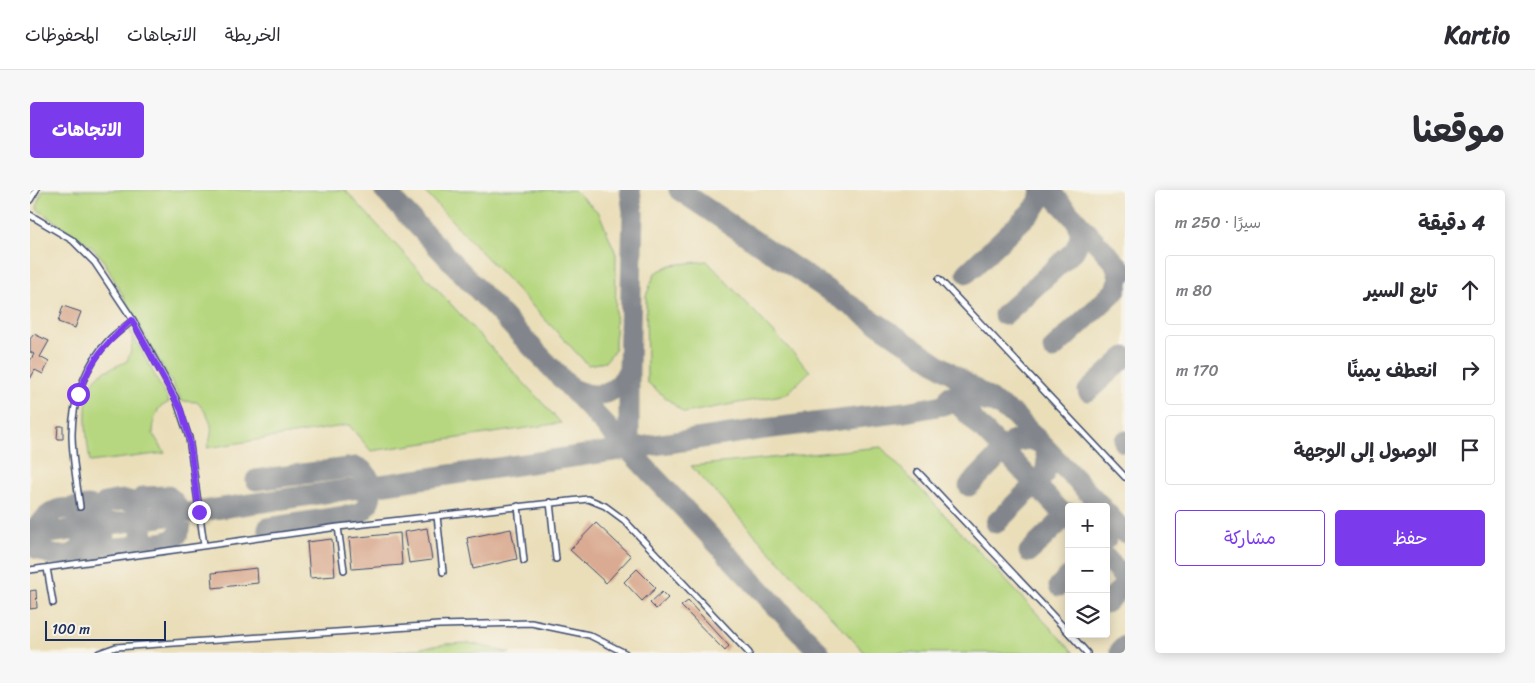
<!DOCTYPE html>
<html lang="ar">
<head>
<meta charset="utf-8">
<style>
	:root { --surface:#fff; --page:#f7f7f7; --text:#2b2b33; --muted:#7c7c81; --line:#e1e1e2; --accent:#7c3aed }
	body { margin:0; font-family:Sriracha,"Playpen Sans Arabic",sans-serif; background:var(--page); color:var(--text); direction:rtl }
	.controls { position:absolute; right:15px; bottom:15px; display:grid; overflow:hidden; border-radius:5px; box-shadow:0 2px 12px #0003 }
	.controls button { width:45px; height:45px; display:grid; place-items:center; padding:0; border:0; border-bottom:1px solid var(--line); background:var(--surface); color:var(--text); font:25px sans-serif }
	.scale { position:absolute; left:15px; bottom:12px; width:121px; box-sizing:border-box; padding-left:5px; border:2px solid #1b2f5e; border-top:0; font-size:14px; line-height:18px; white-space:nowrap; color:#1b2f5e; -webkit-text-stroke:4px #f7f3e8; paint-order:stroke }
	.stop { position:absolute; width:15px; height:15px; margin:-11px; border:4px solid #7c3aed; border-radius:50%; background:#fff }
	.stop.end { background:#7c3aed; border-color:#fff; box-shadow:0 1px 5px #0008 }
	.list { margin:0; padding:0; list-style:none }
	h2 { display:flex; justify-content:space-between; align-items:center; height:65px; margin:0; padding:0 20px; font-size:21px }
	h2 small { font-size:16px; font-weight:400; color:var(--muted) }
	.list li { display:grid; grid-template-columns:32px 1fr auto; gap:15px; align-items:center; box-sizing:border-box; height:70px; margin:0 10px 10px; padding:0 10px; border:1px solid var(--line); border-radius:5px }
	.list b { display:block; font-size:19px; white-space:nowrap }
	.list em { font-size:16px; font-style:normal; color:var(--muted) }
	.actions { display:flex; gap:10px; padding:15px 20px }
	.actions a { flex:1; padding:11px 0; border:1px solid var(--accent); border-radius:5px; text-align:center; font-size:18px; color:var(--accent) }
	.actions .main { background:var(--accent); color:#fff }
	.icon { flex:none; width:28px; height:28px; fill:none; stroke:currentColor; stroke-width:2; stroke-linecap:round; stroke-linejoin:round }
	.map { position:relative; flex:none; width:1095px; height:463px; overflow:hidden; direction:ltr; border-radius:5px }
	header { display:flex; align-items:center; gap:30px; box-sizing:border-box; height:70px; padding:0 25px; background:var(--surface); border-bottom:1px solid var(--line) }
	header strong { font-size:24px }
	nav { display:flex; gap:28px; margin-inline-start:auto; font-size:18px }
	.intro { display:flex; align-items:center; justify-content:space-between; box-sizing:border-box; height:120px; padding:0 30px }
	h1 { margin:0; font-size:35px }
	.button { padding:12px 22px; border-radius:5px; background:var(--accent); color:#fff; font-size:18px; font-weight:700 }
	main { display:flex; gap:30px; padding:0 30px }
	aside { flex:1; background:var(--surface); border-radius:5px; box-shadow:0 2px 12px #0003 }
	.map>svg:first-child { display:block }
	.green { fill:#b6d77f; stroke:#68836e }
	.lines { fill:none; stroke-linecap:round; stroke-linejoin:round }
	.taxiway { stroke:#82868c; stroke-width:21 }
	.building { fill:#daab92 }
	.service-casing { stroke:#3a496c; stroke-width:8 }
	.service { stroke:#fff; stroke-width:5 }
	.route { stroke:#7c3aed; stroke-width:6 }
</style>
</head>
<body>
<header>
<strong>Kartio</strong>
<nav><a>الخريطة</a><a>الاتجاهات</a><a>المحفوظات</a></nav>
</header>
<div class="intro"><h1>موقعنا</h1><a class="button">الاتجاهات</a></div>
<main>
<aside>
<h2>4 دقيقة<small>سيرًا · 250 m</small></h2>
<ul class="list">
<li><svg class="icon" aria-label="ahead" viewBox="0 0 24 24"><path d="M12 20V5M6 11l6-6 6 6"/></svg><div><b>تابع السير</b></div><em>80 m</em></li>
<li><svg class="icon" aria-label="right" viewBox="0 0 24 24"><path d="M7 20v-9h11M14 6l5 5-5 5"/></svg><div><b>انعطف يمينًا</b></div><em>170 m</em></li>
<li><svg class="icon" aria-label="arrive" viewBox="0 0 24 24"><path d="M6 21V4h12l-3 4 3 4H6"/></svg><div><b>الوصول إلى الوجهة</b></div></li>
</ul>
<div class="actions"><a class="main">حفظ</a><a>مشاركة</a></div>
</aside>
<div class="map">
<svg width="1095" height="463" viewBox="0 0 1095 463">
	<rect width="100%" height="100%" fill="#f7f3e8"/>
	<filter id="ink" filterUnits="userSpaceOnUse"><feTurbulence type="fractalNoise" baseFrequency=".02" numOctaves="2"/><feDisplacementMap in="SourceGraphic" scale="10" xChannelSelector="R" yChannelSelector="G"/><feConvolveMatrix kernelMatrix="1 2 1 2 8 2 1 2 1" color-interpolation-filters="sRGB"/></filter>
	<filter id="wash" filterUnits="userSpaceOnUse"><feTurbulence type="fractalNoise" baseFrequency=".0096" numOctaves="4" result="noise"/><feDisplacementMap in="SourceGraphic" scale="20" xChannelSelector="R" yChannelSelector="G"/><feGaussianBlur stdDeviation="1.12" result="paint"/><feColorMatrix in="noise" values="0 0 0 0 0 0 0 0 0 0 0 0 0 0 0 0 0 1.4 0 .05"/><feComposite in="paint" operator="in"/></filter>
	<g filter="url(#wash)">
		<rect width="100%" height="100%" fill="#eadeb9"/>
		<path class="green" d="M13,0h302l216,233 -190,28 -22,-26 -142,23c8,-21 5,-29 -10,-46l-15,-1 -80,-143 -10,-11 -55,-38 1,-8z
			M393,0h151l25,23 17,41 -1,96 -10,12 -17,3z
			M677,71l103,110 -23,23 -103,19 -37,-31 -1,-86 9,-23 16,-8z
			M99,138l40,74 -10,6 -5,11 -1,15 12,19 -75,9c-3,-22 -11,-71 9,-87 8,-6 19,-9 28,-14 5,-12 8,-21 2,-33z
			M851,257l193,206h-209l-174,-187z
			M439,453l41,10h-119l55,-9z"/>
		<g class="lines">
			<path class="taxiway" d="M354,0l436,463
				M649,0l312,210
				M1018,0l76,82
				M937,83l67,-64 5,-8 2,-11
				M974,125l70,-64c7,-12 8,-19 2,-31
				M1023,159l62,-58c6,-11 4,-18 -1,-29
				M540,198c26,13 47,8 59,-19
				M1058,201l37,-34
				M920,206l54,55 65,69
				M1094,252l1,-1
				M599,259v-80l4,-157 -3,-22
				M226,290l100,-13c20,6 20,38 2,47l-90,14
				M939,296l44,-45
				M113,307l25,-1c12,8 19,32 6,42 -6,5 -16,5 -23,5
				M75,313c8,-1 19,-5 27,-1 12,7 15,35 3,43 -5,3 -14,2 -20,3
				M34,319c8,-1 16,-3 24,-3 17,1 17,24 15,36l-8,8 -17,2
				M1076,322l19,21
				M1076,322l4,10 -4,17
				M966,333l48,-48c4,-11 4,-19 -1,-30 -10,-7 -19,-7 -30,-2
				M0,344c8,-8 18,-22 30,-25 36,-8 40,76 -30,36
				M0,346l734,-107 141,-17 71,-13 19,4 19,12 88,92
				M999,362l40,-39
				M1076,368l19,21
				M1029,396l10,-10
				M1076,413l19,-18
				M1090,461l5,-5"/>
		</g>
		<g id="blocks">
			<path class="building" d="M33,116l18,6 -6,16 -17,-6z
				M4,144l15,7 -9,16 9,5 -6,12 -8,-4 -5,9v-18l4,-7 -4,-2v-13z
				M28,236h5v13h-6z
				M566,333l35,33 -25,27 -36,-33z
				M397,338l5,32 -23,3 -5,-31z
				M481,339l6,30 -44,10 -6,-31z
				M370,343l2,32 -50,4 -3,-31z
				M302,349l3,37 -25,2 -3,-36z
				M227,378l1,15 -45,5 -1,-15z
				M607,379l19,19 -14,13 -18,-19z
				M6,400l1,18 -7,1v-18z
				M632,402l6,6 -12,11 -6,-6z
				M658,411l41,45 -4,5 -44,-45z"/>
		</g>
	</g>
	<g filter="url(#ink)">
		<use href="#blocks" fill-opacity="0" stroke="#3a496c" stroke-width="1"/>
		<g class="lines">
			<defs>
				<path id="service" d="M0,10l6,-10
					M0,25l42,25 23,23 38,57 43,79 13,39 15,107
					M909,89l186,198
					M888,282l151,161
					M520,312l6,57
					M488,316l6,55
					M50,317c-3,-24 -8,-49 -8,-73 0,-33 14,-70 37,-94 7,-7 16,-13 24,-20
					M407,326l6,56
					M308,337l6,43
					M17,378l6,35
					M0,380l308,-43 250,-28 17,7 19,14 125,133
					M1040,444l17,19
					M69,463l17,-6 323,-22 92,-2 58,12 36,18"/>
			</defs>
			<use href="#service" class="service-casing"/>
			<use href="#service" class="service"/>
		</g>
	</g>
	<g class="lines" filter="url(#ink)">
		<path class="route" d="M48,204c14,-36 26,-49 54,-74l49,90 8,28 10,74"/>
	</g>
</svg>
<div class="controls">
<button>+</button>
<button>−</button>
<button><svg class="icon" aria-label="layers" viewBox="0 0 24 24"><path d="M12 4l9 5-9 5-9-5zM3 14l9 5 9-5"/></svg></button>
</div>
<div class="scale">100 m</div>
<div class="stop" style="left:48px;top:204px"></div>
<div class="stop end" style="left:169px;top:322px"></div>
</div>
</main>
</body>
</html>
